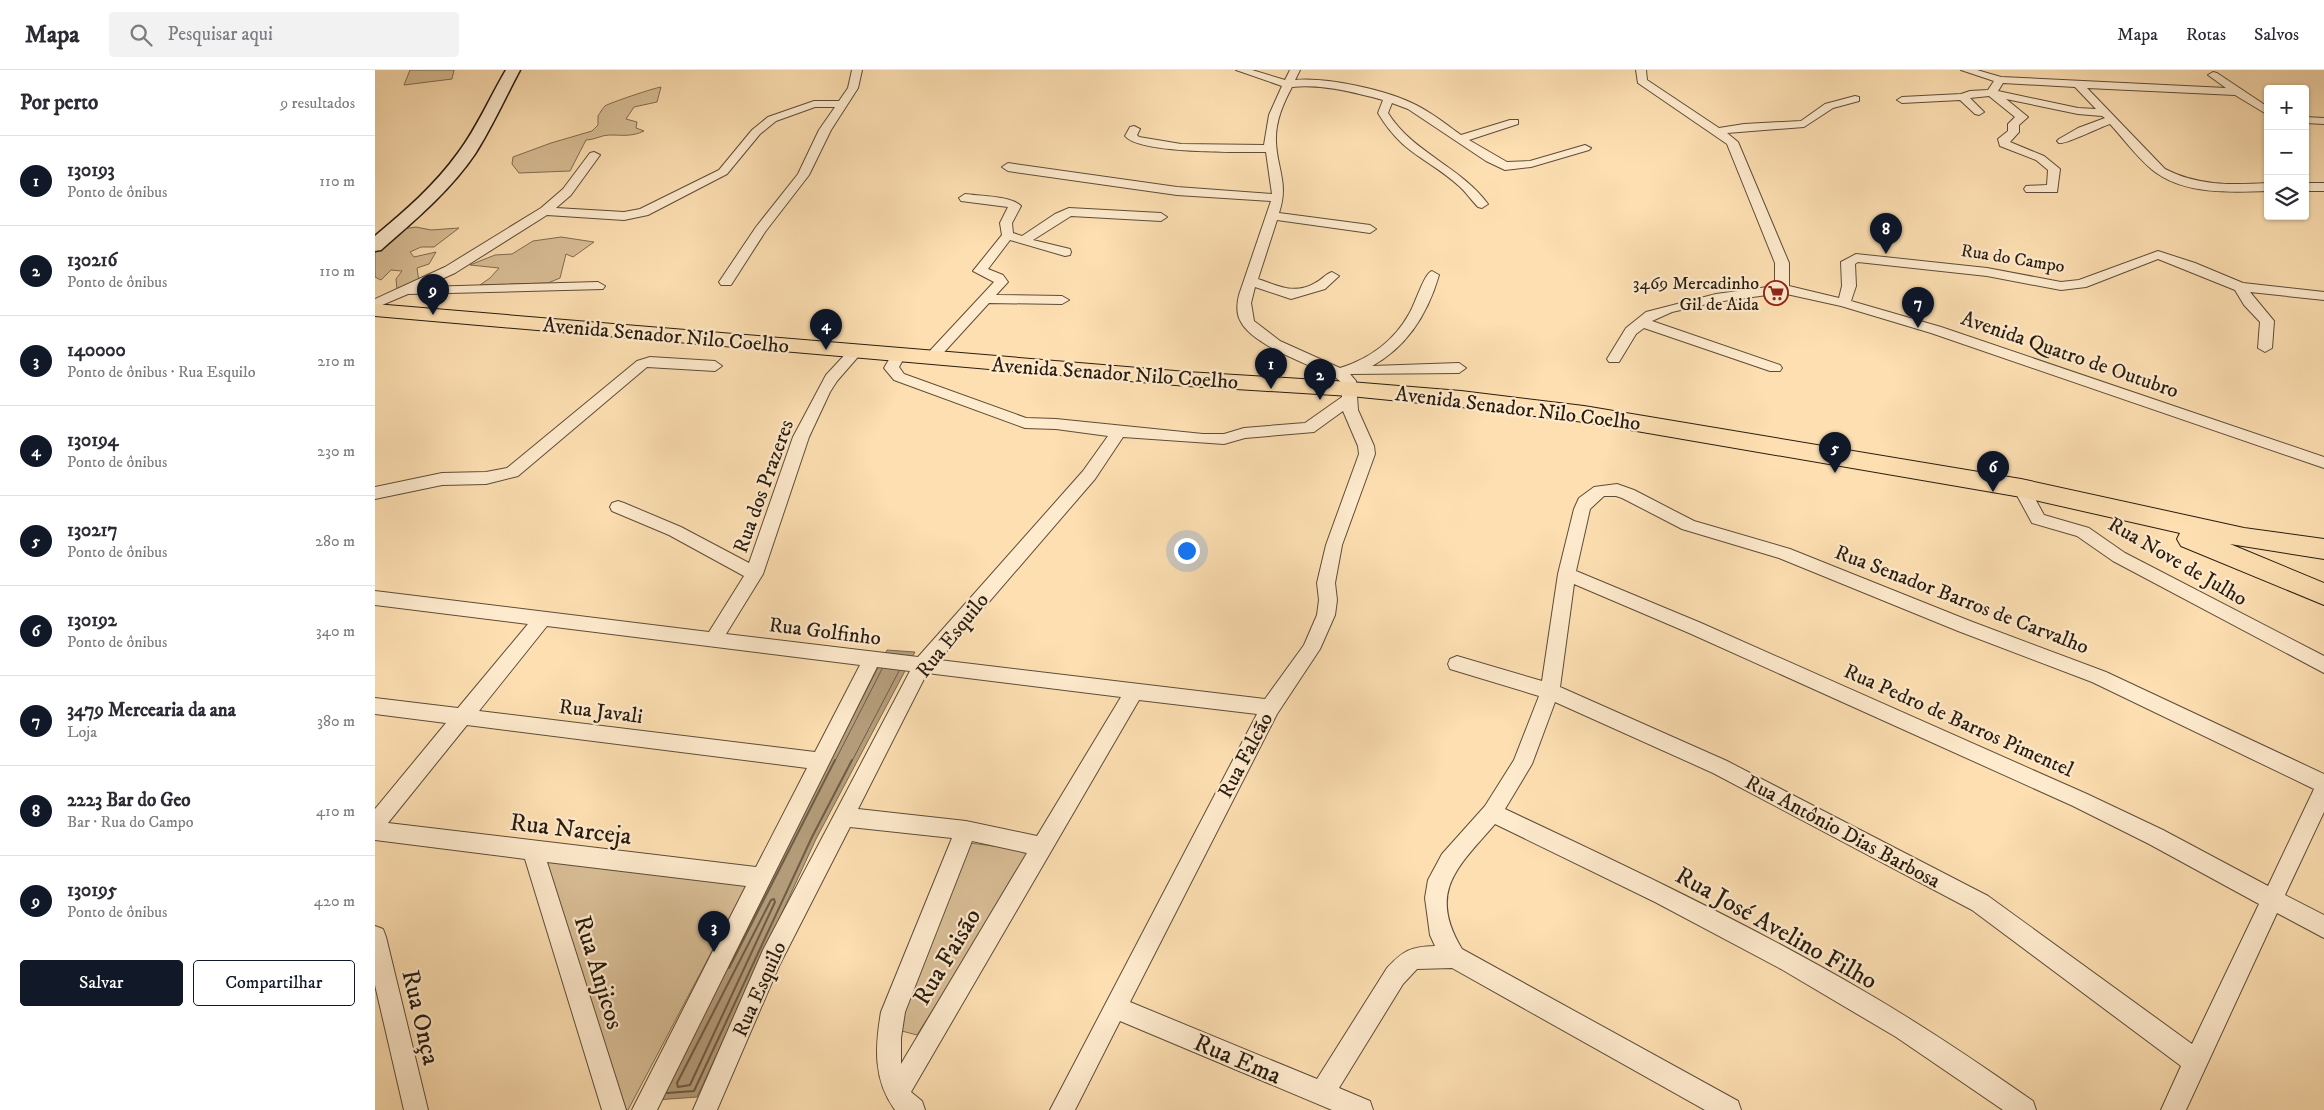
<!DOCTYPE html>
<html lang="pt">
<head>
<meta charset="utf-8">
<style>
	:root { --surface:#fff; --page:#f2f2f3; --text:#2b2b33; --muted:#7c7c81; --line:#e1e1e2; --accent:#111827 }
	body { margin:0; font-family:"IM FELL DW Pica",serif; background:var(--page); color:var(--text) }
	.controls { position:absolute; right:15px; top:15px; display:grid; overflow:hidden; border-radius:5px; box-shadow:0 1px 4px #0004 }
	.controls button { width:45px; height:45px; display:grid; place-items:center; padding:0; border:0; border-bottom:1px solid var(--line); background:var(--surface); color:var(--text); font:25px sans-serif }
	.you { position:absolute; left:811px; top:480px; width:18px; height:18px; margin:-12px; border:4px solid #fff; border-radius:50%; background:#1a73e8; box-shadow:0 0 0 8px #1a73e833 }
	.badge { display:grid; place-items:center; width:32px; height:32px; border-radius:50%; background:var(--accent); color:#fff; font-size:16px; font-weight:700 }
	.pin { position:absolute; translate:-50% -41px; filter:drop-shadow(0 1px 2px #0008) }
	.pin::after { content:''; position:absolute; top:26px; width:18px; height:15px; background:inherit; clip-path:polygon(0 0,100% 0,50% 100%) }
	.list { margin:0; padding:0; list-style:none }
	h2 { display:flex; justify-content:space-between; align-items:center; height:65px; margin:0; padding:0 20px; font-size:21px }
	h2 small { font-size:16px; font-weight:400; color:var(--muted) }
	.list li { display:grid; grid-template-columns:32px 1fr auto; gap:15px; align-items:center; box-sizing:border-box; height:90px; padding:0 20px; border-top:1px solid var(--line) }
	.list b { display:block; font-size:19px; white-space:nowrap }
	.list p { margin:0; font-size:16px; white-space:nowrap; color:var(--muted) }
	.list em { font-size:16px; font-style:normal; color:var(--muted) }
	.actions { display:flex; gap:10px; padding:15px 20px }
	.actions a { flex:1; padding:11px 0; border:1px solid var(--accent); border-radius:5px; text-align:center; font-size:18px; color:var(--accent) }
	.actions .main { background:var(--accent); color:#fff }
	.icon { flex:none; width:28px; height:28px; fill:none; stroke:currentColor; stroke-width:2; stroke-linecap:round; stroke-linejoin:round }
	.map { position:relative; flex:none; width:1949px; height:1040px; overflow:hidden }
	header { display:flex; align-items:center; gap:30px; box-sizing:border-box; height:70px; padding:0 25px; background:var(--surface); border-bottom:1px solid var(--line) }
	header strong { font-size:24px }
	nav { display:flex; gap:28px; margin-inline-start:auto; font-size:18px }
	.search { width:350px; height:45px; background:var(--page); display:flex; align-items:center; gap:12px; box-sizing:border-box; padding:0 18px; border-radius:5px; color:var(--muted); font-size:19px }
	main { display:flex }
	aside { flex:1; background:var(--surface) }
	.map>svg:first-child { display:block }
	.green { fill:#d9be96; stroke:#806d52 }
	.water { fill:#b59d7b; stroke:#7d6950 }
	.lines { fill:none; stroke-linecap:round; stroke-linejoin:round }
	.shore-far1 { stroke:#6e5c45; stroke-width:1 }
	.shore { stroke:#6e5c45; stroke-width:2 }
	.street-casing { stroke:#5d4d38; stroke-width:2 }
	.secondary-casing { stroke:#281c0f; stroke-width:3 }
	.primary-casing { stroke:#281c0f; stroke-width:2 }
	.street { fill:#feeacd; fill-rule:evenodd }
	.secondary { fill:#feeacd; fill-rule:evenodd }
	.primary { fill:#fddfb2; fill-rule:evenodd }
	.labels { text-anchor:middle; stroke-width:4.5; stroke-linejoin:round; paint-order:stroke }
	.far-street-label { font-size:18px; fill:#281c0f; stroke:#feeacd }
	.far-poi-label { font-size:18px; fill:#281c0f; stroke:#feeacd; text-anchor:end }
	.street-label { font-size:21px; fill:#281c0f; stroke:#feeacd }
	.near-street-label { font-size:25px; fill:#281c0f; stroke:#feeacd }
</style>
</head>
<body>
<header>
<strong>Mapa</strong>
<div class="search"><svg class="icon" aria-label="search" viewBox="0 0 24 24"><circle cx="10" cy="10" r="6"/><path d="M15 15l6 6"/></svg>Pesquisar aqui</div>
<nav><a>Mapa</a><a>Rotas</a><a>Salvos</a></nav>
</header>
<main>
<aside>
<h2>Por perto<small>9 resultados</small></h2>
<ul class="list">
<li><span class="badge">1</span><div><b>130193</b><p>Ponto de ônibus</p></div><em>110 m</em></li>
<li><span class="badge">2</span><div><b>130216</b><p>Ponto de ônibus</p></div><em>110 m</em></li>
<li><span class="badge">3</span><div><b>140000</b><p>Ponto de ônibus · Rua Esquilo</p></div><em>210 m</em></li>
<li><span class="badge">4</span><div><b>130194</b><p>Ponto de ônibus</p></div><em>230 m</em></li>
<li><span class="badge">5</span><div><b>130217</b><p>Ponto de ônibus</p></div><em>280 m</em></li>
<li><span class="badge">6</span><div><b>130192</b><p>Ponto de ônibus</p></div><em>340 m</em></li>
<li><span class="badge">7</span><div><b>3479 Mercearia da ana</b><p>Loja</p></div><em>380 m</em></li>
<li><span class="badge">8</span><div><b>2223 Bar do Geo</b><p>Bar · Rua do Campo</p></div><em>410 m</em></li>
<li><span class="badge">9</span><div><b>130195</b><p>Ponto de ônibus</p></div><em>420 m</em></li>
</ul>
<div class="actions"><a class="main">Salvar</a><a>Compartilhar</a></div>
</aside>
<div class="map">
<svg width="1949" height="1040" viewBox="0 0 1949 1040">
	<rect width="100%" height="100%" fill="#fddfb2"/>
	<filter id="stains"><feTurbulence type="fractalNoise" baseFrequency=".004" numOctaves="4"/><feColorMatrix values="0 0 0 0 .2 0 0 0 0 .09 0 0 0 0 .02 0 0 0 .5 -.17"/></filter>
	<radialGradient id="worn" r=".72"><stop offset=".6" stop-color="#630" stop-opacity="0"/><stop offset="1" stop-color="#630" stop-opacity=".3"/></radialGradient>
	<path class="green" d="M35,0h44l-2,9 -48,6z
		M286,17l-4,15 -23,5 -8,12 11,3 -1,6 8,3c-13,6 -21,4 -35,4 -7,0 -15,5 -23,5l-16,31 -51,2 -7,-9 1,-7 38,-14 41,-12 6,-6v-9c2,-3 4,-7 7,-10 4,-3 49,-18 56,-19z
		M41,157l15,3 28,-2 -25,19h-13l-11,5 4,5 22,-5 -7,12 -12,4 2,14 -22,8 -1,-11 6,-8 -11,-1 -10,10 -6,-3v-25l27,-23z
		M186,167l33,5 -21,15 -7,-3 -6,24 -12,5 -68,2 10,-7 9,-10 -29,-3 25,-10 17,-1 21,-13z
		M595,773l62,8 -115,184 -19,-5z
		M166,791l207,22 -120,227h-5z"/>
	<path class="water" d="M512,580l28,2 -99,187 -119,258 -41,3z"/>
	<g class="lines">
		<path class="shore-far1" d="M460,691l47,-92
			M477,691l47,-90"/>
		<path class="shore" d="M399,829l1,3 -85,183 -12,2 -1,-4 94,-183z
			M354,898l106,-208
			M292,1023l27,-2 118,-254 40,-77"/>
		<defs>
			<path id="street" d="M477,0h10l-4,18 -27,42 -22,45 -44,57 -34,53h-10l-2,-3 37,-55 42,-53 21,-44 16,-23h-20l-39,14 -16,13 -33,40 -79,41 -24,5 -77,-5 -92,58 -31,14 174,-5 7,4 -2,3 -195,5 -33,14v-9l70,-32 96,-59 22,-19 27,-36 4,-1 6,3 -29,40 -15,13 68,4 16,-3 79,-39 33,-40 16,-13 46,-16h25l9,-13z
				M861,0h16l33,10 5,-10h10l-5,10c32,-3 92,10 121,25 16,8 31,20 45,30l49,-15h8v4l-49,16 38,22 23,-1 55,-16 6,3 -2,2 -58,17 -26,3 -19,-9 -78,-52 -16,-6 -4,10c25,40 72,53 100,91l-6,4 -4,-1c-7,-7 -12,-15 -19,-21 -32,-29 -56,-31 -81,-73l5,-13c-31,-8 -60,-16 -91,-13 -9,17 -17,35 -16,55 1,27 13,41 3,71l91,12 6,4 -6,4 -93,-13 -19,59c21,7 36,16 57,4 7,-3 10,-9 17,-11l7,4 -14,13 -34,10 -36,-12 -4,16 3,18 26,20 60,27c29,-9 54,-27 69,-54 6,-9 15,-41 23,-43l7,4c-11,38 -32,72 -67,91l87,-3 7,5 -7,5 -109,1 6,7 2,29 16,36 1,8 -33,91 -7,38 2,17 -2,15 -15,34 -43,65 -147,288 187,77 70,-111c17,-18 23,-21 48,-22l-5,-11 -5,-37 3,-18 14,-26 43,-48 29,-46 25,-64 -89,-27 -2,-5 2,-5 7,-3 85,25 16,-107 16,-65 5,-11 15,-11 23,-3 17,6 60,31 96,28 180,72 136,51 218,102v38l-39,83 39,20v23l-47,-25 -91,197h-25l20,-44 -209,-156 -259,-137 -158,-71 -23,62 -27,45c121,57 242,114 357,181 59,34 115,72 171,111l3,9h-33l-107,-73 -115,-68 -126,-67 -160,-78c-37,43 -68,67 -33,125l276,152 3,9h-36l-253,-142 -35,1 -14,15 -64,104 31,13 3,9h-41l-212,-89 -45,89h-25l207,-396 -118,-14 -228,392 11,9 3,9h-30c-22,-30 -20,-63 -14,-98l71,-174 -102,-11 -71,139 -62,144h-24l70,-160 147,-279 -33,-4 -220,443h-25l114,-224 -199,-24 79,248h-24l-77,-251 -150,-19v-31l71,-86 -71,-9v-16l83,10 70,-84 -153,-19v-14l334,41 35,-56 -75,-41 -57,-24 -2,-4 2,-4 6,-2 6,2 57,24 68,36 44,-126 33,-62 26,-28 5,-1 7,4 -27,31 -7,11 -21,45 -46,137 -37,60 192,23 165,-186 25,-35 -52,-7 -31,-1 -131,-48 -10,-12 10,-17h10l2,3 -7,13 5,7 122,44 30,1 147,15h21l20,-6 61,-5 37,-26v-14l-8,-7c-25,-11 -81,-31 -93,-54 -5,-8 -4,-19 -2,-27l32,-94 -94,-6 -169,-24 -6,-4 6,-4 169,24 95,7 -6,-42c-26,0 -127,2 -141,-16l5,-9 4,-1 6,3 -3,6 2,2 42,7 83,1 5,-30 13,-29zM968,341l15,35 1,8 -33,91 -9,38 2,17 -2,15 -13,30 -39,54 -326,-39 156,-181 28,-42 101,7 21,-6 69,-6zM1229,426h12l6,2 60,31 97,29 179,73 134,51 222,107 -46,97 -105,-56 -76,-36 -386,-171 -125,-52 14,-62zM1199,514l115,49 384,173 76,38 110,60 -67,140 -204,-148 -261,-135 -167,-74zM172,556l313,39 -45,87 -336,-41zM552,603l194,24 -84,139 -71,-15 -108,-12zM92,655l340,43 -51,99 -368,-44zM597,771l55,12 -126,211v-26l4,-26z
				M1261,0h10l1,10 72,48 25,-4 57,-3 24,-17 30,-8 4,1v4l-26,7 -29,19 -77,6 11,9 51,121v23l50,12 3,-12 -1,-24 15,-8 131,14 74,14 18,-2 79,-29 37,12 48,20 81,9v8l-74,-8 24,29 -2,27 -7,4 -7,-4 2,-26 -16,-17 -9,-15 -77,-31 -72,28 -25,3 -74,-14 -129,-14 -3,2 1,22 -5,15 90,26 383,130v11l-393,-135 -90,-27 -59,-13 -66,9 -44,10 -20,9 128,44 2,3 -2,3h-10l-126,-43 -8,6 -17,28h-10l-2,-3 19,-31 20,-16 70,-18 59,-8v-23l-48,-119 -89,-61z
				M1586,0h16l24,7 225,11 -18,-13 5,-3 4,1 51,34v8l-33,-20 -148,-7 78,81c32,17 67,16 103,14v8c-35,1 -79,4 -110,-17 -17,-11 -34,-35 -48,-50 -10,3 -45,21 -51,19l-2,-2 2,-2 19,-11 27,-10 -3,-2 -24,-2 -72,-15 22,18 -9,8v7l-9,10 34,14 16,13 -3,23h-31l-2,-3 2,-3 21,-1 1,-15 -12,-10 -36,-14 -2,-7 10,-8v-7l7,-7 -26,-21 -19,2 14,14 -5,3 -4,-1 -15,-14 -58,3 -5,-3 5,-3 59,-3 9,-3 18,-1 6,-9zM1628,13l72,4 21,22 -18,-1 -80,-17z
				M1930,47l19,1v6l-19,-1z
				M1930,113h19v8h-19z
				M590,124c14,2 47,2 56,12l-9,17 1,10 9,3 33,-22 14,-6 92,5 6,4 -6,4 -90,-5 -38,24 37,9 1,3 -1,3 -5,1 -55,-16 -22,29 15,6 5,7 -12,13 66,1 7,4 -7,4 -73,-1 -53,58h-10l-2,-3 2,-3 68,-73 -21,-11 29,-36 -2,-12 8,-16 -47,-6 -2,-3z
				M275,287l65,4 7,5 -7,5 -68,-4 -129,109 -32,8 -44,1 -67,14v-12l67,-14 44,-1 21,-4 130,-107z
				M1646,412l6,2 17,31 45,13 36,25 199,103v17l-211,-112 -36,-25 -45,-13 -19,-35 2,-4z
				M0,856l8,3 3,8 42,173h-24l-29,-125z"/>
			<path id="secondary" d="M131,0h14c-15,28 -28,57 -45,84 -25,37 -61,67 -94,96l-6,1v-15c30,-25 60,-51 83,-83 19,-25 32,-56 48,-83z"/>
			<path id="primary" d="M0,234l812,68 163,10 111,9 123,15 437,73 223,49 80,11v20l-94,-15 94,39v22l-143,-59 -4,-7 3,-6 -159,-36 -437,-75 -123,-15 -111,-11 -163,-10 -812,-70z"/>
		</defs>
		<use href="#street" class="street-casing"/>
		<use href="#secondary" class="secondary-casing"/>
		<use href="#primary" class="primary-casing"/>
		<use href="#street" class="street"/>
		<use href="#secondary" class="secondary"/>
		<use href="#primary" class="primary"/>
	</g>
	<defs>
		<symbol id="supermarket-ring" viewBox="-11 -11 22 22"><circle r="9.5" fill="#feeacd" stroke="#8f2418" stroke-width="1.5"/><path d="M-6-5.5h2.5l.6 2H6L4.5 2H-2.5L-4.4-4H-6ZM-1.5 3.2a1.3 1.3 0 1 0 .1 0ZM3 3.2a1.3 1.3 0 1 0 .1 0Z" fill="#8f2418"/></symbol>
	</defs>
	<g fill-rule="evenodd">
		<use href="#supermarket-ring" x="1387" y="209" width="28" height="28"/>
	</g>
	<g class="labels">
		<g class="far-street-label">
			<text transform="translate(1638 188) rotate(9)" y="6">Rua do Campo</text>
		</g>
		<g class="far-poi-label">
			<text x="1384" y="219">3469 Mercadinho<tspan x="1384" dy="21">Gil de Aida</tspan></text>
		</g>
		<g class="street-label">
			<text transform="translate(291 265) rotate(5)" y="7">Avenida Senador Nilo Coelho</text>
			<text transform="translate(1695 284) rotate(19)" y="7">Avenida Quatro de Outubro</text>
			<text transform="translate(740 303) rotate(4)" y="7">Avenida Senador Nilo Coelho</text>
			<text transform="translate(1143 338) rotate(7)" y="7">Avenida Senador Nilo Coelho</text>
			<text transform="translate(388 416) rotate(-70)" y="7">Rua dos Prazeres</text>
			<text transform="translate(1803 491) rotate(30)" y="7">Rua Nove de Julho</text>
			<text transform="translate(1587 529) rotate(21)" y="7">Rua Senador Barros de Carvalho</text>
			<text transform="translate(450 561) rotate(7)" y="7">Rua Golfinho</text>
			<text transform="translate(577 565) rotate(-51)" y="7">Rua Esquilo</text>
			<text transform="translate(226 641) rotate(7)" y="7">Rua Javali</text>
			<text transform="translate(1584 650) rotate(24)" y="7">Rua Pedro de Barros Pimentel</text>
			<text transform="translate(870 685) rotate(-62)" y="7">Rua Falcão</text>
			<text transform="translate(1468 761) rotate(28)" y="7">Rua Antônio Dias Barbosa</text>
			<text transform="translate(384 919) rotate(-66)" y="7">Rua Esquilo</text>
		</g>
		<g class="near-street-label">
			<text transform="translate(196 758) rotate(7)" y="9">Rua Narceja</text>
			<text transform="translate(1402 857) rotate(29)" y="9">Rua José Avelino Filho</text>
			<text transform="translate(571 886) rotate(-59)" y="9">Rua Faisão</text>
			<text transform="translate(225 902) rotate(73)" y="9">Rua Anjicos</text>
			<text transform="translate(47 947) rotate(77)" y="9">Rua Onça</text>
			<text transform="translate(863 988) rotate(23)" y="9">Rua Ema</text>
		</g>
	</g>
	<rect width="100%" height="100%" filter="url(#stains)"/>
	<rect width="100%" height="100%" fill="url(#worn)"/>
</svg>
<div class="controls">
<button>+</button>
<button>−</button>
<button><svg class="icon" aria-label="layers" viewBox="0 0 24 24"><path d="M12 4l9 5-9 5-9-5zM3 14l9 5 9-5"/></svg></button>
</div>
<div class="you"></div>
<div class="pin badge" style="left:896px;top:319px">1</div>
<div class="pin badge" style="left:945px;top:330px">2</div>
<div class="pin badge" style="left:339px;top:882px">3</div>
<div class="pin badge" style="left:451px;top:280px">4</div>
<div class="pin badge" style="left:1460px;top:403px">5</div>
<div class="pin badge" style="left:1618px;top:422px">6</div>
<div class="pin badge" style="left:1543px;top:258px">7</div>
<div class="pin badge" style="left:1511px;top:184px">8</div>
<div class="pin badge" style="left:58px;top:245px">9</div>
</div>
</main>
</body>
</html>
